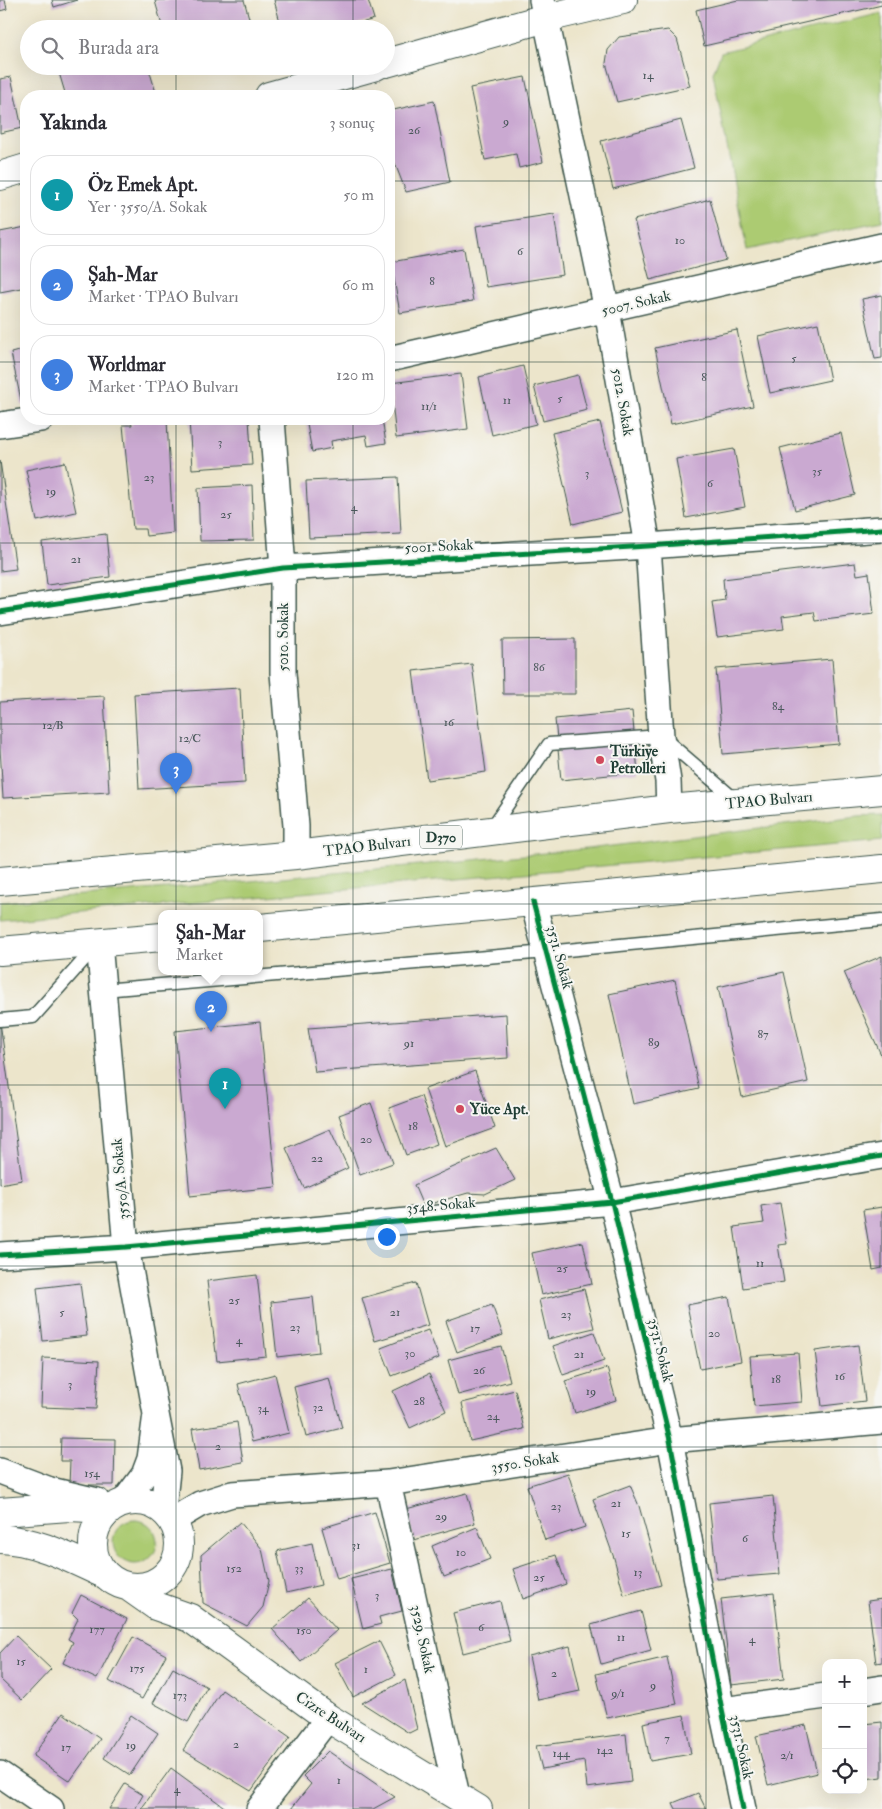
<!DOCTYPE html>
<html lang="tr">
<head>
<meta charset="utf-8">
<style>
	:root { --surface:#fff; --page:#f7f7f7; --text:#2b2b33; --muted:#7c7c81; --line:#e1e1e2; --accent:#d1495b }
	body { margin:0; font-family:"IM FELL Double Pica",serif; background:var(--page); color:var(--text) }
	.controls { position:absolute; right:15px; bottom:15px; display:grid; overflow:hidden; border-radius:10px; box-shadow:0 5px 20px #0002 }
	.controls button { width:45px; height:45px; display:grid; place-items:center; padding:0; border:0; border-bottom:1px solid var(--line); background:var(--surface); color:var(--text); font:25px sans-serif }
	.you { position:absolute; left:386px; top:1236px; width:18px; height:18px; margin:-12px; border:4px solid #fff; border-radius:50%; background:#1a73e8; box-shadow:0 0 0 8px #1a73e833 }
	.badge { display:grid; place-items:center; width:32px; height:32px; border-radius:50%; background:var(--accent); color:#fff; font-size:16px; font-weight:700 }
	.pin { position:absolute; translate:-50% -41px; filter:drop-shadow(0 1px 2px #0008) }
	.pin::after { content:''; position:absolute; top:26px; width:18px; height:15px; background:inherit; clip-path:polygon(0 0,100% 0,50% 100%) }
	.popup { position:absolute; left:158px; top:910px; width:105px; height:65px; box-sizing:border-box; display:grid; place-content:center; border-radius:10px; background:var(--surface); filter:drop-shadow(0 1px 4px #0005); font-size:16px; white-space:nowrap; color:var(--muted) }
	.popup b { font-size:19px; color:var(--text) }
	.popup::after { content:''; position:absolute; left:50%; top:100%; margin-left:-10px; border:10px solid transparent; border-top-color:var(--surface) }
	.list { margin:0; padding:0; list-style:none }
	h2 { display:flex; justify-content:space-between; align-items:center; height:65px; margin:0; padding:0 20px; font-size:21px }
	h2 small { font-size:16px; font-weight:400; color:var(--muted) }
	.list li { display:grid; grid-template-columns:32px 1fr auto; gap:15px; align-items:center; box-sizing:border-box; height:80px; margin:0 10px 10px; padding:0 10px; border:1px solid var(--line); border-radius:20px }
	.list b { display:block; font-size:19px; white-space:nowrap }
	.list p { margin:0; font-size:16px; white-space:nowrap; color:var(--muted) }
	.list em { font-size:16px; font-style:normal; color:var(--muted) }
	.icon { flex:none; width:28px; height:28px; fill:none; stroke:currentColor; stroke-width:2; stroke-linecap:round; stroke-linejoin:round }
	.map { position:relative; flex:none; width:882px; height:1809px; overflow:hidden }
	.search { position:absolute; background:var(--surface); box-shadow:0 5px 20px #0002; left:20px; top:20px; width:375px; height:55px; display:flex; align-items:center; gap:12px; box-sizing:border-box; padding:0 18px; border-radius:28px; color:var(--muted); font-size:19px }
	.panel { position:absolute; background:var(--surface); box-shadow:0 5px 20px #0002; left:20px; top:90px; width:375px; height:335px; border-radius:20px }
	.map>svg:first-child { display:block }
	.green { fill:#accb72; stroke:#668453 }
	.building { fill:#caa9d1 }
	.lines { fill:none; stroke-linecap:round; stroke-linejoin:round }
	.lane-casing { stroke:#3e564b; stroke-width:15 }
	.street-casing { stroke:#3e564b; stroke-width:28 }
	.secondary-casing { stroke:#3e564b; stroke-width:30 }
	.highway-casing { stroke:#3e564b; stroke-width:30 }
	.lane { stroke:#fff; stroke-width:12 }
	.street { stroke:#fff; stroke-width:25 }
	.secondary { stroke:#fff; stroke-width:28 }
	.highway { stroke:#fff; stroke-width:28 }
	.cycleway-casing { stroke:#f6f6f2; stroke-width:8 }
	.cycleway { stroke:#00873e; stroke-width:5 }
	.grid { fill:none; stroke:#1f3d34; stroke-width:1; stroke-opacity:0.55 }
	.poi-dot { fill:#d1495b; stroke:#f6f6f2; stroke-width:2 }
	.labels { text-anchor:middle; stroke-width:4; stroke-linejoin:round; paint-order:stroke }
	.number-label { font-size:12px; fill:#4a585b }
	.shield { fill:#f6f6f2; stroke:#60746d; stroke-width:1 }
	.shield-label { font-size:14px; font-weight:bold; fill:#1f3d34 }
	.street-label { font-size:15px; fill:#1f3d34; stroke:#f6f6f2 }
	.poi-label { font-size:15px; font-weight:bold; fill:#1f3d34; stroke:#f6f6f2; text-anchor:start }
</style>
</head>
<body>
<div class="map">
<svg width="882" height="1809" viewBox="0 0 882 1809">
	<rect width="100%" height="100%" fill="#f6f6f2"/>
	<filter id="ink" filterUnits="userSpaceOnUse"><feTurbulence type="fractalNoise" baseFrequency=".02" numOctaves="2"/><feDisplacementMap in="SourceGraphic" scale="10" xChannelSelector="R" yChannelSelector="G"/><feConvolveMatrix kernelMatrix="1 2 1 2 8 2 1 2 1" color-interpolation-filters="sRGB"/></filter>
	<filter id="wash" filterUnits="userSpaceOnUse"><feTurbulence type="fractalNoise" baseFrequency=".0096" numOctaves="4" result="noise"/><feDisplacementMap in="SourceGraphic" scale="20" xChannelSelector="R" yChannelSelector="G"/><feGaussianBlur stdDeviation="1.12" result="paint"/><feColorMatrix in="noise" values="0 0 0 0 0 0 0 0 0 0 0 0 0 0 0 0 0 1.4 0 .05"/><feComposite in="paint" operator="in"/></filter>
	<g filter="url(#wash)">
		<rect width="100%" height="100%" fill="#ece5cb"/>
		<path class="green" d="M882,13v208l-135,29 -34,-177 8,-21z
			M882,815v26l-882,79v-18l240,-20 347,-33 271,-33z
			M113 1542a22 22 0 1 1 44 0a22 22 0 1 1-44 0Z"/>
		<g id="blocks">
			<path class="building" d="M0,0h5l2,9 -7,2z
				M52,0h25l-23,7z
				M160,0h84l8,29h-89l-8,-28z
				M274,0h94l6,19 -32,10h-60z
				M738,0h144v5l-178,41 -8,-36z
				M668,30l9,9 13,47 -73,16 -11,-39 2,-13 11,-13z
				M57,66h91l9,30h-91z
				M11,77l11,51 -22,5v-54z
				M525,77l18,85 -24,6 -3,-14 -31,6 -15,-72z
				M434,101l16,81 -44,10 -17,-44v-37z
				M681,120l13,48 -81,21 -12,-48z
				M710,199l16,61 -76,20 -16,-60z
				M554,214l9,61 -77,12 -10,-61z
				M26,227v60l-26,5v-60z
				M464,249l9,52 -73,12 -9,-51z
				M882,295v63l-7,1 -13,-60z
				M818,323l12,57 -60,13 -12,-57z
				M737,330l16,76 -82,18 -16,-76z
				M26,349v56h-4l-11,-52z
				M523,366l13,58 -44,11 -13,-58z
				M461,374l7,55 -72,9 -6,-55z
				M578,375l9,35 -44,11 -9,-35z
				M131,419l36,1 6,113 -27,3 -1,-7h-12l-10,-104h9z
				M189,419h60l3,46 -60,4z
				M306,419h76l4,24 -18,3 -2,-11 -35,6 1,7 -20,4z
				M600,422l22,90 -49,12 -21,-91z
				M841,433l14,62 -60,15 -15,-62z
				M734,449l11,58 -59,11 -10,-59z
				M0,461l16,108 -16,2z
				M65,462l11,50 -39,9 -11,-51z
				M398,477l3,57 -92,4 -3,-57z
				M252,485l2,55 -54,1 -2,-53z
				M106,534l4,43 -63,8 -5,-43z
				M855,563l2,12 12,-2 5,41 -58,7 -2,-9 -32,4 2,13 -67,8 -5,-35 13,-2 -2,-21z
				M575,639v55h-72l-1,-54z
				M832,659l7,85 -116,10 -7,-85z
				M472,664l14,108 -59,8 -14,-109z
				M240,688l5,95 -106,6 -5,-95z
				M104,696l5,96 -106,6 -3,-50v-46z
				M632,711l6,61 -77,8 -6,-61z
				M882,956v101l-38,-85z
				M784,972l24,110 -66,15 -24,-110z
				M675,980l24,109 -66,15 -24,-110z
				M506,1014l2,44 -193,14 -7,-44z
				M0,1022l22,158 -22,4z
				M260,1022l16,165 -86,9 -15,-165z
				M475,1071l20,57 -50,18 -20,-57z
				M421,1096l16,48 -31,11 -17,-47z
				M371,1103l22,60 -33,12 -21,-60z
				M330,1129l18,39 -44,20 -18,-40z
				M496,1148l19,32 -30,14 -17,-1 -45,13 -9,-21z
				M780,1203l7,41 -9,1 6,37 -41,6 -9,-61 30,-4 -3,-17z
				M882,1207v61l-9,2 -10,-60z
				M583,1242l9,42 -51,11 -9,-42z
				M257,1275l9,81 -49,5 -10,-80z
				M80,1283l7,53 -44,5 -6,-53z
				M416,1283l12,42 -53,16 -13,-43z
				M584,1289l10,39 -46,11 -9,-39z
				M313,1297l6,55 -42,5 -6,-55z
				M729,1297l12,64 -41,8 -13,-64z
				M492,1305l11,30 -46,17 -11,-31z
				M428,1330l11,28 -47,18 -11,-28z
				M594,1332l10,29 -41,14 -10,-29z
				M858,1345l7,56 -43,5 -7,-55z
				M501,1346l9,35 -52,14 -10,-35z
				M798,1353l4,49 -48,4 -4,-50z
				M43,1358l56,3 -3,48 -55,-2z
				M607,1368l9,32 -41,13 -10,-32z
				M275,1374l14,59 -37,9 -14,-58z
				M429,1374l17,37 -36,17 -17,-37z
				M329,1378l13,50 -36,9 -12,-50z
				M515,1390l9,39 -54,12 -8,-38z
				M237,1422l6,40 -44,8 -7,-41z
				M61,1438l54,1 -1,46h-45l1,-24h-10z
				M568,1473l17,54 -40,13 -18,-54z
				M630,1485l9,21 22,79 -37,10 -10,-37 -21,-59z
				M467,1493l8,30 -61,17 -8,-31z
				M773,1496l7,78 -63,5 -8,-76z
				M375,1512l15,51 -53,16 -15,-51z
				M240,1522l22,27 7,32 -6,26 -16,19 -44,-23 -2,-48z
				M477,1527l13,32 -46,18 -12,-31z
				M312,1543l9,42 -35,8 -9,-42z
				M556,1555l10,29 -43,15 -10,-30z
				M392,1569l10,42 -23,6 2,7 -18,5 -12,-50z
				M774,1593l10,86 -53,6 -10,-86z
				M81,1595l46,24 -30,60 -34,-16 10,-21 -5,-3 10,-20 -6,-6z
				M308,1598l29,32 -36,32 -29,-33z
				M882,1599v63l-6,1 -8,-62z
				M500,1601l10,40 -47,12 -10,-40z
				M641,1611l10,39 -50,14 -10,-39z
				M16,1636l35,33 -29,31 -22,-21v-26z
				M133,1637l33,18 -24,44 -33,-18z
				M379,1641l17,34 -43,22 -18,-34z
				M570,1646l10,45 -42,9 -9,-44z
				M667,1657l10,47 -70,14 -11,-44z
				M173,1668l34,19 -19,35 -35,-19z
				M405,1680l12,49 -8,4 -47,-30z
				M222,1690l68,47 -39,54 -68,-41z
				M63,1713l37,26 -30,42 -37,-25z
				M131,1715l27,18 -28,42 -26,-17z
				M684,1715l7,39 -41,7 -7,-38z
				M882,1722v55l-18,2 -1,-55z
				M806,1725l11,48 -49,12 -12,-49z
				M626,1734l5,48 -44,6 -3,-27 -42,8 -6,-23z
				M328,1751l67,46 -22,12h-82l20,-25 -8,-8z
				M171,1768l56,41h-86z
				M125,1784l18,11 -8,14h-26z
				M698,1793l8,16h-30l-3,-6z"/>
		</g>
	</g>
	<g filter="url(#ink)">
		<use href="#blocks" fill-opacity="0" stroke="#3e564b" stroke-width="1"/>
		<g class="lines">
			<defs>
				<path id="lane" d="M491,829l58,-85 112,-8 77,66
					M103,990l443,-38 336,-32
					M0,1020l33,-3 64,-72"/>
				<path id="street" d="M542,0l65,310 41,236 13,190 7,45 1,28
					M389,359l493,-113
					M272,419l11,149v105l13,153v29
					M0,425l41,-6
					M0,612l283,-44 365,-22 234,-17
					M533,902l79,300 58,238 52,270 21,99
					M99,943l27,304 30,167
					M0,1255l126,-8 486,-45 270,-46
					M0,1471l50,19 47,11
					M388,1483l69,313
					M123,1503l21,-28 6,-16 6,-45 11,57 -4,39
					M173,1520l27,-16 32,-10 156,-11 282,-43 212,-19
					M863,1691l19,-3
					M722,1710l104,-14
					M0,1774l51,35
					M259,1809l69,-91"/>
				<path id="secondary" d="M386,63l160,-45 77,-18
					M269,96l107,-30
					M0,176l26,-8
					M93 1544a43 43 0 1 1 86 0a43 43 0 1 1-86 0Z
					M0,1512l69,-5 41,2
					M0,1539c37,1 71,20 104,35
					M129,1587l27,19 34,12 138,100 150,91"/>
				<path id="highway" d="M0,881l296,-26 373,-46 213,-19
					M260,928l622,-59
					M0,951l162,-14"/>
			</defs>
			<use href="#lane" class="lane-casing"/>
			<use href="#street" class="street-casing"/>
			<use href="#secondary" class="secondary-casing"/>
			<use href="#highway" class="highway-casing"/>
			<use href="#lane" class="lane"/>
			<use href="#street" class="street"/>
			<use href="#secondary" class="secondary"/>
			<use href="#highway" class="highway"/>
			<defs>
				<path id="cycleway" d="M0,612l283,-44 365,-22 234,-17
					M533,902l79,300 58,238 52,270 21,99
					M0,1255l126,-8 486,-45 270,-46"/>
			</defs>
			<use href="#cycleway" class="cycleway-casing"/>
			<use href="#cycleway" class="cycleway"/>
		</g>
	</g>
	<path class="grid" d="M176,0v29M353,0v29M529,0v1809M706,0v1809M176,66v30M353,66v30M0,181h26M389,181h493M0,362h26M389,362h493M176,419v1390M353,419v1390M0,543h882M0,724h882M0,904h882M0,1085h882M0,1266h882M0,1447h882M0,1628h882"/>
	<g class="poi-dot">
		<circle cx="600" cy="760" r="5"/>
		<circle cx="460" cy="1109" r="5"/>
	</g>
	<g class="labels">
		<g class="number-label">
			<text x="648" y="79">14</text>
			<text x="506" y="125">9</text>
			<text x="414" y="134">26</text>
			<text x="680" y="244">10</text>
			<text x="520" y="255">6</text>
			<text x="432" y="285">8</text>
			<text x="794" y="362">5</text>
			<text x="704" y="381">8</text>
			<text x="560" y="402">5</text>
			<text x="507" y="404">11</text>
			<text x="429" y="410">11/1</text>
			<text x="220" y="446">3</text>
			<text x="817" y="475">35</text>
			<text x="587" y="477">3</text>
			<text x="149" y="481">23</text>
			<text x="710" y="487">6</text>
			<text x="51" y="495">19</text>
			<text x="354" y="511">4</text>
			<text x="226" y="518">25</text>
			<text x="76" y="563">21</text>
			<text x="539" y="671">86</text>
			<text x="778" y="710">84</text>
			<text x="449" y="726">16</text>
			<text x="53" y="729">12/B</text>
			<text x="190" y="742">12/C</text>
			<text x="763" y="1038">87</text>
			<text x="654" y="1046">89</text>
			<text x="409" y="1047">91</text>
			<text x="413" y="1130">18</text>
			<text x="366" y="1143">20</text>
			<text x="317" y="1162">22</text>
			<text x="760" y="1267">11</text>
			<text x="562" y="1272">25</text>
			<text x="234" y="1304">25</text>
			<text x="62" y="1316">5</text>
			<text x="395" y="1316">21</text>
			<text x="566" y="1318">23</text>
			<text x="295" y="1331">23</text>
			<text x="475" y="1332">17</text>
			<text x="714" y="1337">20</text>
			<text x="239" y="1344">4</text>
			<text x="410" y="1357">30</text>
			<text x="579" y="1358">21</text>
			<text x="479" y="1374">26</text>
			<text x="840" y="1380">16</text>
			<text x="776" y="1383">18</text>
			<text x="70" y="1388">3</text>
			<text x="591" y="1395">19</text>
			<text x="419" y="1405">28</text>
			<text x="318" y="1411">32</text>
			<text x="263" y="1412">34</text>
			<text x="493" y="1420">24</text>
			<text x="218" y="1450">2</text>
			<text x="92" y="1477">154</text>
			<text x="616" y="1507">21</text>
			<text x="556" y="1510">23</text>
			<text x="441" y="1520">29</text>
			<text x="626" y="1537">15</text>
			<text x="745" y="1542">6</text>
			<text x="356" y="1549">31</text>
			<text x="461" y="1556">10</text>
			<text x="234" y="1572">152</text>
			<text x="299" y="1572">33</text>
			<text x="638" y="1576">13</text>
			<text x="539" y="1581">25</text>
			<text x="377" y="1599">3</text>
			<text x="481" y="1631">6</text>
			<text x="97" y="1633">177</text>
			<text x="304" y="1634">150</text>
			<text x="621" y="1641">11</text>
			<text x="752" y="1643">4</text>
			<text x="21" y="1665">15</text>
			<text x="137" y="1672">175</text>
			<text x="366" y="1673">1</text>
			<text x="554" y="1677">2</text>
			<text x="653" y="1689">9</text>
			<text x="618" y="1697">9/1</text>
			<text x="180" y="1699">173</text>
			<text x="667" y="1742">7</text>
			<text x="236" y="1748">2</text>
			<text x="131" y="1749">19</text>
			<text x="66" y="1751">17</text>
			<text x="605" y="1754">142</text>
			<text x="561" y="1757">144</text>
			<text x="787" y="1759">2/1</text>
			<text x="339" y="1784">1</text>
			<text x="177" y="1793">4</text>
		</g>
		<rect class="shield" x="420" y="825.5" width="42" height="23" rx="4"/>
		<g class="shield-label">
			<text x="441" y="842">D370</text>
		</g>
		<g class="street-label">
			<text transform="translate(636 303) rotate(-13)" y="5">5007. Sokak</text>
			<text transform="translate(623 402) rotate(80)" y="5">5012. Sokak</text>
			<text transform="translate(439 546) rotate(-3)" y="5">5001. Sokak</text>
			<text transform="translate(283 637) rotate(-90)" y="5">5010. Sokak</text>
			<text transform="translate(769 800) rotate(-5)" y="5">TPAO Bulvarı</text>
			<text transform="translate(367 846) rotate(-7)" y="5">TPAO Bulvarı</text>
			<text transform="translate(560 957) rotate(75)" y="5">3531. Sokak</text>
			<text transform="translate(120 1179) rotate(-95)" y="5">3550/A. Sokak</text>
			<text transform="translate(441 1205) rotate(-5)" y="5">3548. Sokak</text>
			<text transform="translate(661 1350) rotate(76)" y="5">3531. Sokak</text>
			<text transform="translate(525 1462) rotate(-9)" y="5">3550. Sokak</text>
			<text transform="translate(423 1639) rotate(78)" y="5">3529. Sokak</text>
			<text transform="translate(331 1717) rotate(33)" y="5">Cizre Bulvarı</text>
			<text transform="translate(742 1747) rotate(78)" y="5">3531. Sokak</text>
		</g>
		<g class="poi-label">
			<text x="610" y="756">Türkiye<tspan x="610" dy="17">Petrolleri</tspan></text>
			<text x="470" y="1114">Yüce Apt.</text>
		</g>
	</g>
</svg>
<div class="controls">
<button>+</button>
<button>−</button>
<button><svg class="icon" aria-label="locate" viewBox="0 0 24 24"><circle cx="12" cy="12" r="6"/><path d="M12 2v4M12 18v4M2 12h4M18 12h4"/></svg></button>
</div>
<div class="you"></div>
<div class="pin badge" style="left:225px;top:1109px;background:#0f9aa8">1</div>
<div class="pin badge" style="left:211px;top:1032px;background:#3f7fe0">2</div>
<div class="popup"><b>Şah-Mar</b>Market</div>
<div class="pin badge" style="left:176px;top:794px;background:#3f7fe0">3</div>
<div class="search"><svg class="icon" aria-label="search" viewBox="0 0 24 24"><circle cx="10" cy="10" r="6"/><path d="M15 15l6 6"/></svg>Burada ara</div>
<section class="panel">
<h2>Yakında<small>3 sonuç</small></h2>
<ul class="list">
<li><span class="badge" style="background:#0f9aa8">1</span><div><b>Öz Emek Apt.</b><p>Yer · 3550/A. Sokak</p></div><em>50 m</em></li>
<li><span class="badge" style="background:#3f7fe0">2</span><div><b>Şah-Mar</b><p>Market · TPAO Bulvarı</p></div><em>60 m</em></li>
<li><span class="badge" style="background:#3f7fe0">3</span><div><b>Worldmar</b><p>Market · TPAO Bulvarı</p></div><em>120 m</em></li>
</ul>
</section>
</div>
</body>
</html>
